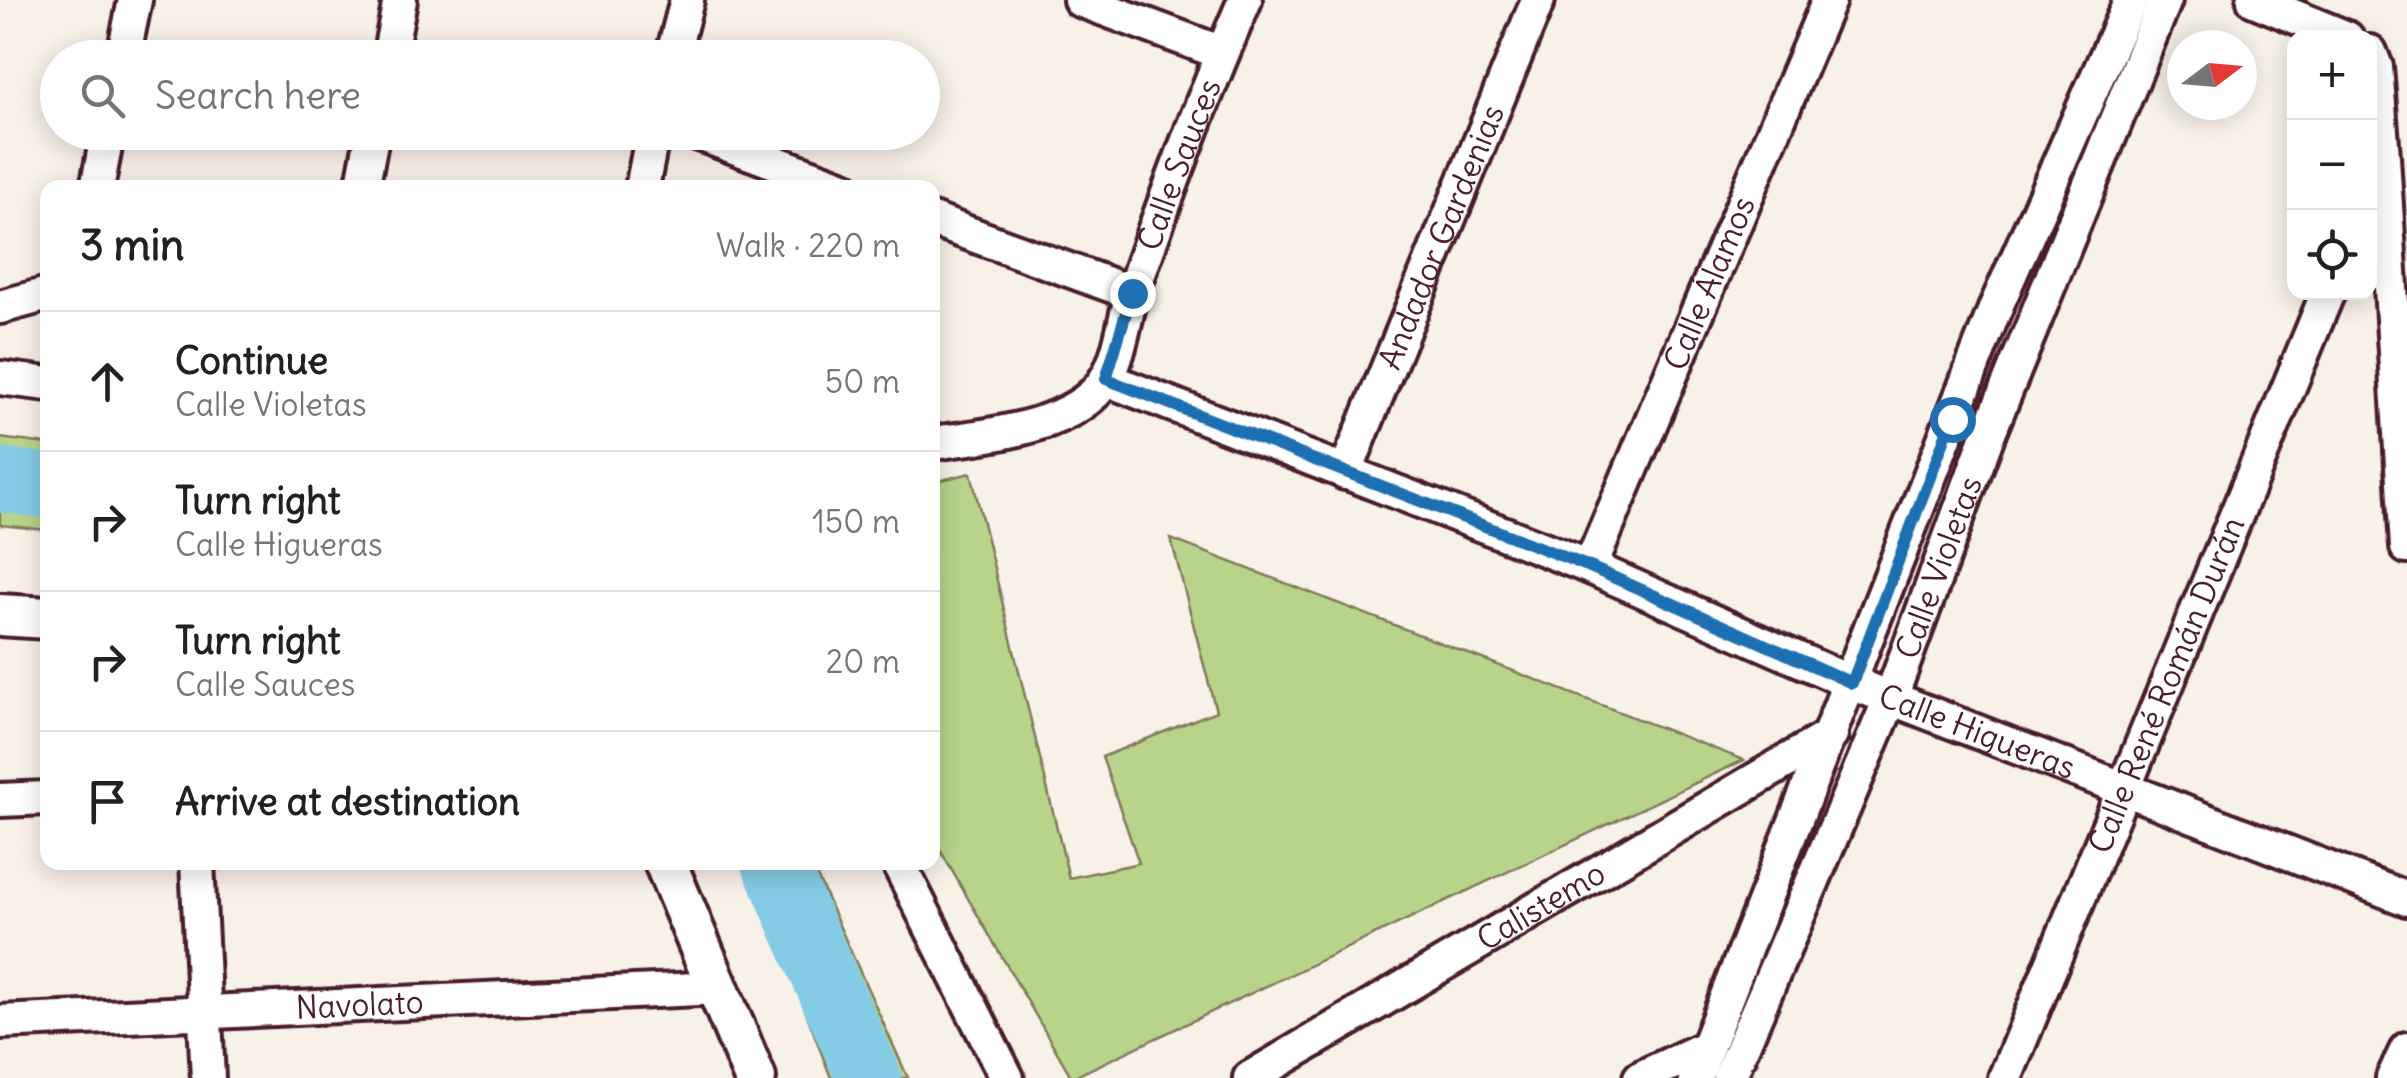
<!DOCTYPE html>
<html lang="en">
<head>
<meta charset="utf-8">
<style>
	:root { --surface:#fff; --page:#f6f6f6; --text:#202124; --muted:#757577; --line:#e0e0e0 }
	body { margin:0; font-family:Delius,sans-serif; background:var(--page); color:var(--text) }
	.controls { position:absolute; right:30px; top:30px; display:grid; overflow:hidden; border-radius:20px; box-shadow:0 5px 25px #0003 }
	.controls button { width:90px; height:90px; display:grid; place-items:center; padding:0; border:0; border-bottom:2px solid var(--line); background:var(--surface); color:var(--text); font:50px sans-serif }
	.compass { position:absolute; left:2167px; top:30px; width:90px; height:90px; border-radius:50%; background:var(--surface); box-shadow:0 5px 25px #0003; rotate:74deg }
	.stop { position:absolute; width:30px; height:30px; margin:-22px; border:8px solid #1f6fb2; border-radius:50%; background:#fff }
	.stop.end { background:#1f6fb2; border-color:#fff; box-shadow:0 2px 10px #0008 }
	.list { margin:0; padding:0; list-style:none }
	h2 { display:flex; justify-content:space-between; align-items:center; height:130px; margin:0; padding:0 40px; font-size:42px }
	h2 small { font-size:32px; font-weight:400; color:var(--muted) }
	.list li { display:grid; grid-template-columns:65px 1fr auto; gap:30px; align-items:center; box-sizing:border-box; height:140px; padding:0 40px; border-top:2px solid var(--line) }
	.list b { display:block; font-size:38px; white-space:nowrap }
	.list p { margin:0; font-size:32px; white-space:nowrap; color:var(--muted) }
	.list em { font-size:32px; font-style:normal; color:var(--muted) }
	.icon { flex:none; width:55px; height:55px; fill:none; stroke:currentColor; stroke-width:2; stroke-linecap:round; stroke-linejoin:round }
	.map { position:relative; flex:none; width:2407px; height:1078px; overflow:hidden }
	.search { position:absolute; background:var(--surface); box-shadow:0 5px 25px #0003; left:40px; top:40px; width:900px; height:110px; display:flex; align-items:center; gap:25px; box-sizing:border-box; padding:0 35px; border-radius:55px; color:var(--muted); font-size:38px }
	.panel { position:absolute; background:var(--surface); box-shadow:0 5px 25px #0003; left:40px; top:180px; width:900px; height:690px; border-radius:20px }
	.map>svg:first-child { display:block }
	.green { fill:#b8d48b; stroke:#817a5b; stroke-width:2.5 }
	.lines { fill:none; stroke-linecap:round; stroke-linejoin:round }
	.river { stroke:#84cce5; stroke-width:65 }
	.minor-casing { stroke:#4a1f2b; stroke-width:40 }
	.tertiary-casing { stroke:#4a1f2b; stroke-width:48 }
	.minor { stroke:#fff; stroke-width:32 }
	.tertiary { stroke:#fff; stroke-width:40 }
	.route { stroke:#1f6fb2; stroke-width:12 }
	.labels { text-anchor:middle; stroke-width:8; stroke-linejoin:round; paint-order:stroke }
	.street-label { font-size:32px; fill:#4a1f2b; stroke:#fff }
</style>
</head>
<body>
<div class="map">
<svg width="2407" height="1078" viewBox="0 0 2407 1078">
	<rect width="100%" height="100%" fill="#f8f1e8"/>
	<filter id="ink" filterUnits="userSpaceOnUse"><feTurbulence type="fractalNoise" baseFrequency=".01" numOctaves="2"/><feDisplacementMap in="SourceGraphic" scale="20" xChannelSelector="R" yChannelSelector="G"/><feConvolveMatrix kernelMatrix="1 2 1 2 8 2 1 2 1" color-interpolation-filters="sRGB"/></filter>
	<g filter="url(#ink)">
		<path class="green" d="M0,438l47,6v86l-47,-5z
			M971,473l98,405 70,-15 -37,-106 114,-46 -45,-172 573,221 -672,318 -139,-240v-356z
			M749,863h62l97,215h-77z"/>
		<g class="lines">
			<path class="river" d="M0,480l48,6
				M774,862l95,216"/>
			<defs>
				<g id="minor">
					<path d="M1080,0l142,53"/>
					<path d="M2254,0l93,38"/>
					<path d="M2370,52l6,15 7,90 24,390"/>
					<path d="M123,58l12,-58"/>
					<path d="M389,58l11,-58"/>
					<path d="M672,58l15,-58"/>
					<path d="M694,132l150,56"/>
					<path d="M97,188l11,-56"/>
					<path d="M362,188l11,-56"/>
					<path d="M642,188l11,-56"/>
					<path d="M932,220l200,73"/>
					<path d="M0,307l48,-13"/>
					<path d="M0,378l48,6"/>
					<path id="s1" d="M1106,379l484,188 262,116 555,216"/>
					<path id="s2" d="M932,443c52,-7 144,-15 174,-64 15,-24 18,-61 27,-88 34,-98 71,-196 112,-291"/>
					<path id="s3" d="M1345,473l193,-473"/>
					<path id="s4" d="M1590,567l239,-567"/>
					<path d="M0,800l48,-2"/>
					<path d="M197,862l11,216"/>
					<path d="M898,862l109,216"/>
					<path id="s5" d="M0,1022l719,-34"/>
					<path id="s6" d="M1250,1078l581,-343"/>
					<path d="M1640,1078l67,-31"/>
					<path d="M1695,1078l300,-769 136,-309"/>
					<path id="s7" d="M1729,1078l162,-381 97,-262 177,-435"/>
					<path id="s8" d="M2005,1078l323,-786"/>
					<path d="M2393,1078l14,-29"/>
				</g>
				<path id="tertiary" d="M0,615l48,3
					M665,862l90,216"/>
			</defs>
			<use href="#minor" class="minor-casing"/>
			<use href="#tertiary" class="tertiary-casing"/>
			<use href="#minor" class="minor"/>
			<use href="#tertiary" class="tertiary"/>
		</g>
	</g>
	<g class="lines" filter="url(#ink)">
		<path class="route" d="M1132,293l-26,86 484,188 262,116 100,-264"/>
	</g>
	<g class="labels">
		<g class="street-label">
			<text dy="11" stroke="none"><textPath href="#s2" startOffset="418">Calle Sauces</textPath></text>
			<text dy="11" stroke="none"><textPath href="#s3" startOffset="255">Andador Gardenias</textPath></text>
			<text dy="11" stroke="none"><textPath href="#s4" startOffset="308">Calle Álamos</textPath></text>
			<text dy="11" stroke="none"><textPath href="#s7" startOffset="552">Calle Violetas</textPath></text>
			<text dy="11" stroke="none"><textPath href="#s8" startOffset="425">Calle René Román Durán</textPath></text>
			<text dy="11" stroke="none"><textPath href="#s1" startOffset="940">Calle Higueras</textPath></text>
			<text dy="11" stroke="none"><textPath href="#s6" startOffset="338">Calistemo</textPath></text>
			<text dy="11" stroke="none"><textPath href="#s5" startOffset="360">Navolato</textPath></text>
		</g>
	</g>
</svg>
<div class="controls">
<button>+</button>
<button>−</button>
<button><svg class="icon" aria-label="locate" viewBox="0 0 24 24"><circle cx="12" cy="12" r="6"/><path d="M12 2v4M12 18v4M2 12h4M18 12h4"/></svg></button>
</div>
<svg class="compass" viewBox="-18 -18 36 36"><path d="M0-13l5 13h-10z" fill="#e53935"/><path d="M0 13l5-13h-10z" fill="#757577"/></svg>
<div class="stop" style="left:1952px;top:419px"></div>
<div class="stop end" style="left:1132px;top:293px"></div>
<div class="search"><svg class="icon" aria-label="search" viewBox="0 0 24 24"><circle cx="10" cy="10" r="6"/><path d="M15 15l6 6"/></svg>Search here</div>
<section class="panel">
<h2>3 min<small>Walk · 220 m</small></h2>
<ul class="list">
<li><svg class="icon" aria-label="ahead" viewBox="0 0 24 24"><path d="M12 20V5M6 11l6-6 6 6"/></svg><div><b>Continue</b><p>Calle Violetas</p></div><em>50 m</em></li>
<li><svg class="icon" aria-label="right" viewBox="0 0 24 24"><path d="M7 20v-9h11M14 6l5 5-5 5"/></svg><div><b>Turn right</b><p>Calle Higueras</p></div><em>150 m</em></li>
<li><svg class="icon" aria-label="right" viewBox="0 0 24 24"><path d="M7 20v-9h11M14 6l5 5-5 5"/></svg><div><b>Turn right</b><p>Calle Sauces</p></div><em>20 m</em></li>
<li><svg class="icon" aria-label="arrive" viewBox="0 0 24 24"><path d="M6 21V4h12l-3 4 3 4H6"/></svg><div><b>Arrive at destination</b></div></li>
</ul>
</section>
</div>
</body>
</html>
